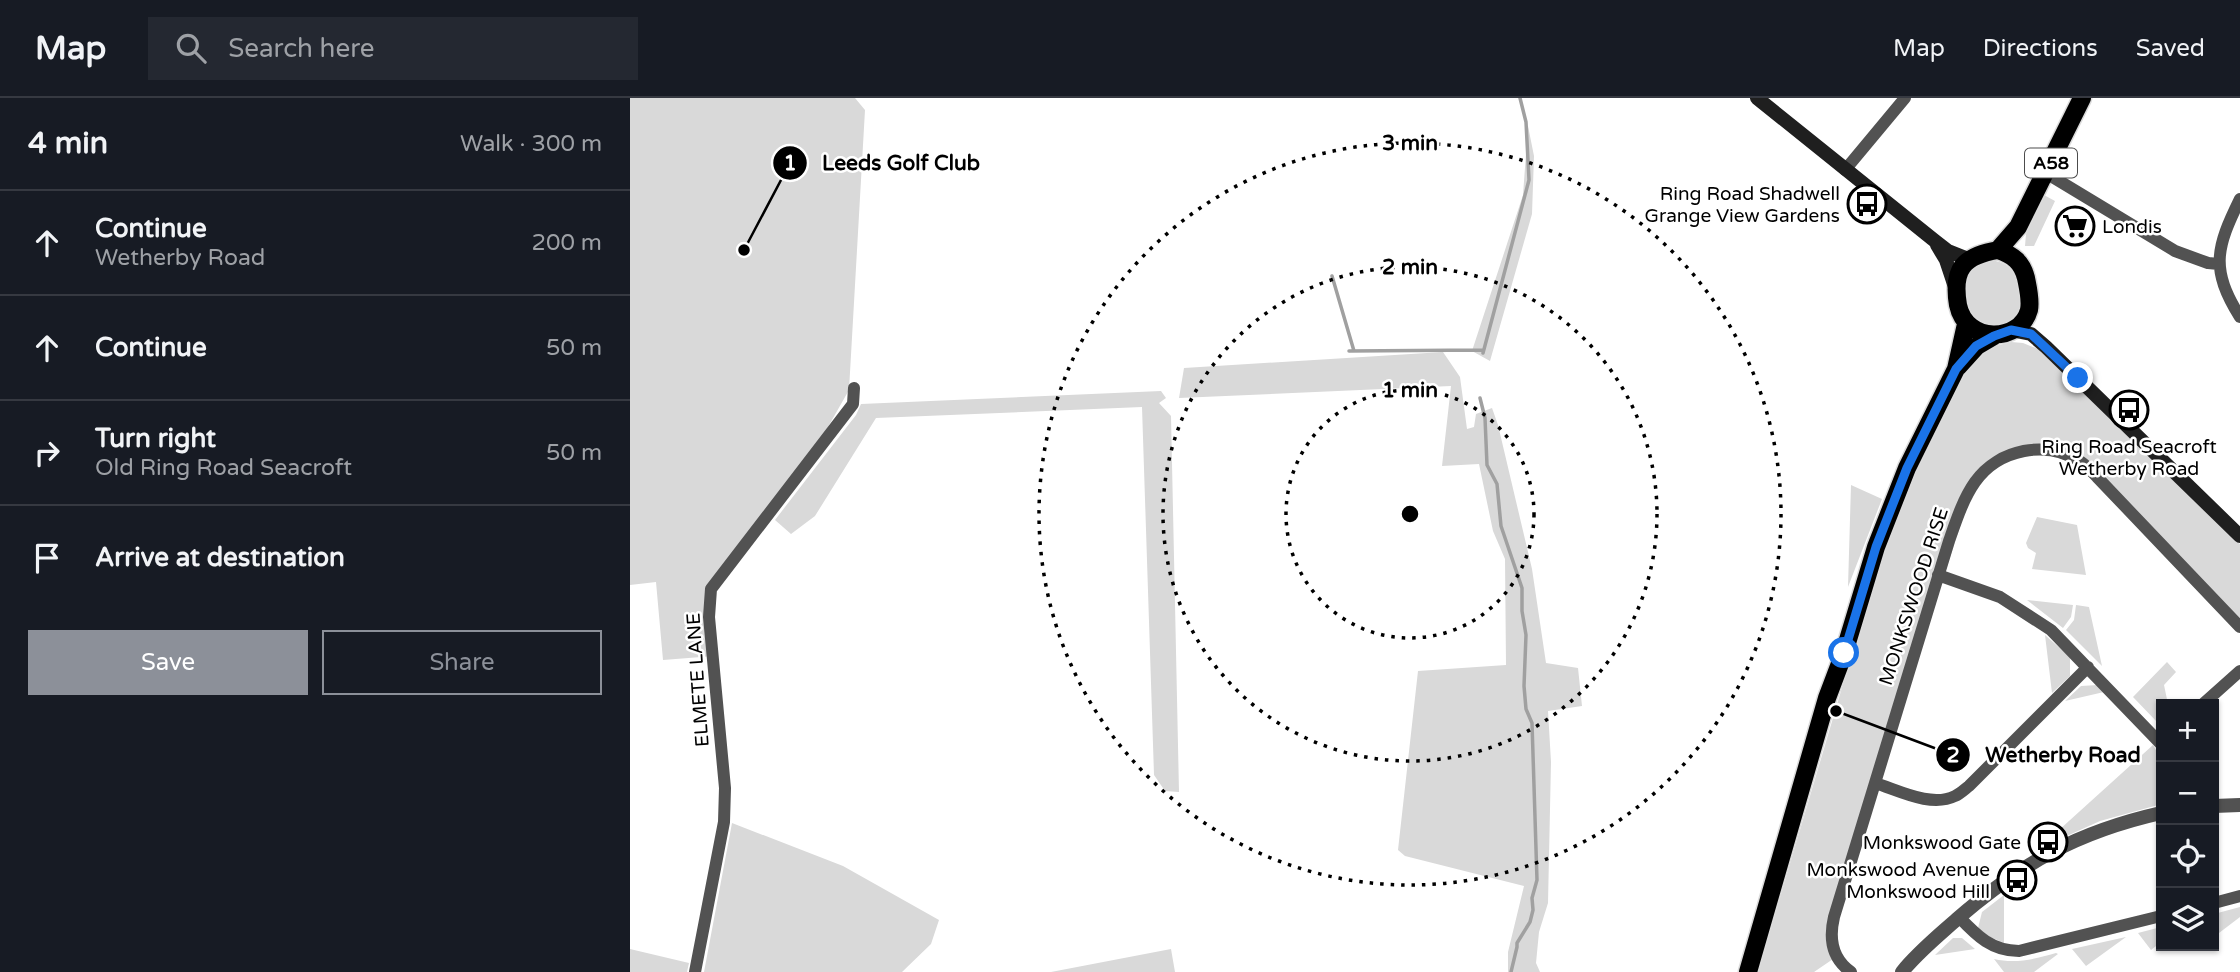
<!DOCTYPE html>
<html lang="en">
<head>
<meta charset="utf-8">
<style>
	:root { --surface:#171b24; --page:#242831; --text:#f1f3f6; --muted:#9ea1a6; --line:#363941; --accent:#8c9099 }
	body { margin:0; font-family:"Varela Round",sans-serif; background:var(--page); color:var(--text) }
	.controls { position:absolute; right:21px; bottom:21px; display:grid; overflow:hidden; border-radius:0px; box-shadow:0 2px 5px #0004 }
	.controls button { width:63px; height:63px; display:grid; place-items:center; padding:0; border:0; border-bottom:2px solid var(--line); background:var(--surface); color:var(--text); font:35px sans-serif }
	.stop { position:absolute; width:21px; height:21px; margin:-16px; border:5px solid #1a73e8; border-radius:50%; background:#fff }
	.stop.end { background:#1a73e8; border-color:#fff; box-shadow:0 2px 7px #0008 }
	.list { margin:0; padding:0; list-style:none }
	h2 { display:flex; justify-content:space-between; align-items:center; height:91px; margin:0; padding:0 28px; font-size:30px }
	h2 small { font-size:23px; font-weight:400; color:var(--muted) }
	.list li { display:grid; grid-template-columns:46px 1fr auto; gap:21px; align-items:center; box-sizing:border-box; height:105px; padding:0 28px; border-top:2px solid var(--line) }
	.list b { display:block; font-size:26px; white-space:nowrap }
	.list p { margin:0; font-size:23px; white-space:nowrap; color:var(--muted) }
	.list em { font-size:23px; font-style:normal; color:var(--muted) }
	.actions { display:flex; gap:14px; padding:21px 28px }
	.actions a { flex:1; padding:16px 0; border:2px solid var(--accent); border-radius:0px; text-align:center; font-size:24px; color:var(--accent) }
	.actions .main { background:var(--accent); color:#fff }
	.icon { flex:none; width:38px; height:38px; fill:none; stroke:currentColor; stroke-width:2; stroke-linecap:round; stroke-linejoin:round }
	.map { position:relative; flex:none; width:1610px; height:874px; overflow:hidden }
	header { display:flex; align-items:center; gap:42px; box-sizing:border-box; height:98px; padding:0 35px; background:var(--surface); border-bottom:2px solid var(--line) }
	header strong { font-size:33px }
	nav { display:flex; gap:38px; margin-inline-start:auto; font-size:24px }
	.search { width:490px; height:63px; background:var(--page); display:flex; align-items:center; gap:18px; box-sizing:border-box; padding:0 24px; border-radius:0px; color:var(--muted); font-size:26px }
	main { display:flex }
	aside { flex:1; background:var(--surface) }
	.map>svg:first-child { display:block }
	.green { fill:#d9d9d9 }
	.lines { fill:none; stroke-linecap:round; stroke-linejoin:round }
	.stream { stroke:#a0a0a0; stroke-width:3.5 }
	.primary-casing { stroke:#dbdbdb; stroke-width:21 }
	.minor { stroke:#525252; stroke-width:12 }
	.tertiary { stroke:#525252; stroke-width:14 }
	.secondary { stroke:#1f1f1f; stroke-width:14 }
	.primary { stroke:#000; stroke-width:18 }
	.route { stroke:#1a73e8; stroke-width:9 }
	.ring { fill:none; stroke:#000; stroke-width:3.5; stroke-dasharray:3.5 7 }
	.labels { text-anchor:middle; stroke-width:5; stroke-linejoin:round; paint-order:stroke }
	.shield { fill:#fff; stroke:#4c4c4c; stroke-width:2 }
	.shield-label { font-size:18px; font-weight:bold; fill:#000 }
	.poi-label { font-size:19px; fill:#000; stroke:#fff; text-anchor:end }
	.street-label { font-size:19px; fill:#000; stroke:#fff }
	.centre { fill:#000; stroke:#fff; stroke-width:3.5 }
	.ring-label { font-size:21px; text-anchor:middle; font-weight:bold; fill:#000; stroke:#fff; stroke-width:5; stroke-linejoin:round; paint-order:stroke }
	.leader { fill:none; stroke:#000; stroke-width:2.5 }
	.callout-dot { fill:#000; stroke:#fff; stroke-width:2.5 }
	.mark-label { font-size:21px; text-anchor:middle; font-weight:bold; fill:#fff }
	.callout-label { font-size:21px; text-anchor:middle; font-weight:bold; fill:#000; stroke:#fff; stroke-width:5; stroke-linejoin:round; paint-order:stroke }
</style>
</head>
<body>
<header>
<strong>Map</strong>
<div class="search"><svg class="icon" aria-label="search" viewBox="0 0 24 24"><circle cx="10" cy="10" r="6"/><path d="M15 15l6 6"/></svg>Search here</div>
<nav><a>Map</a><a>Directions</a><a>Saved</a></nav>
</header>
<main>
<aside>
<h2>4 min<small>Walk · 300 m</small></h2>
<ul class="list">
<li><svg class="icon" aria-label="ahead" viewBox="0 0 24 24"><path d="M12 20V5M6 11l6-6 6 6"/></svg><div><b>Continue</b><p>Wetherby Road</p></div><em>200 m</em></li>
<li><svg class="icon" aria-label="ahead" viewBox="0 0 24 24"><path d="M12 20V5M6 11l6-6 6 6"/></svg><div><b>Continue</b></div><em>50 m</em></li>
<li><svg class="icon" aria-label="right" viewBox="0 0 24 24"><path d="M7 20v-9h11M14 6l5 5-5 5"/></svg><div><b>Turn right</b><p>Old Ring Road Seacroft</p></div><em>50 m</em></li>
<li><svg class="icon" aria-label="arrive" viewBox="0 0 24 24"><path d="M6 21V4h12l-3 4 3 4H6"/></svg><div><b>Arrive at destination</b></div></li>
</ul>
<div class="actions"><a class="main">Save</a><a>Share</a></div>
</aside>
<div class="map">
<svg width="1610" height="874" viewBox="0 0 1610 874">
	<rect width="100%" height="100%" fill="#fff"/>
	<path class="green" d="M0,0h225l10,12 -16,280 -37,65 -100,134 2,67 -51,4 -7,-78 -26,3z
		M898,28l6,30 -2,58 -42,147 -18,-10 51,-156z
		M1414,97l11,6 -21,45h-9l1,-12z
		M1363,162c6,2 11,3 16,7 13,11 20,45 3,56 -6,4 -19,4 -27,5l-14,-12 -8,-28 6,-17 15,-10z
		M1381,244l12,1 15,6 202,195v83l-172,-172 -49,-4 -45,32 -140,434 2,40 -22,15h-56l124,-420 42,-100 45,-90 19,-14z
		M813,254l17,25 7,52 7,-2 2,-13 16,-6 6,17 34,144 14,94 32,5 4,38 -34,5 3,51 -3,141 -9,29 -3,31 4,9h-32v-20l16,-66 -119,-30 -7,-6 20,-179 88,-6 -1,-106 -12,-28 -14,-67 -37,2 9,-80 -272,12 5,-30z
		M531,293l5,7 -7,5 12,13 8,376 -14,-1 -11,-16 -12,-368 -266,11 -61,98 -24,18 -16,-14 81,-105 5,-11z
		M1221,387l31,14 -34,88z
		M1407,419l40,8 9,50 -54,-6 4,-16 -8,-5 -2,-5z
		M1397,502l46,5 -2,12 -8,11z
		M1446,507l13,2 13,59 -36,-36 8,-10z
		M1415,537l25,22v19l-18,17z
		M1537,564l9,10 -12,13 4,19h-7v18h-4l-24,-25z
		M1468,587l6,7 -39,9 16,-15z
		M1523,647l8,14v41l-3,5 -58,16 -62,28z
		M102,725l111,43 96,54 -8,24 -29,28h-198z
		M1374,797v48l-14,-6 -12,-9 4,-16z
		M1610,809v10l-21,16 -5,-6v-13z
		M1531,829v15l-10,8 -13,-17z
		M1496,839l-40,29 -14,-17z
		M1323,840h9l13,11 -40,6z
		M0,851l59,14 -2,9h-57z
		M541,851l4,23h-124z
		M1426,855l2,1 -24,18h-30l-10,-13c22,5 41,0 62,-6z"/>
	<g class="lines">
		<path class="stream" d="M702,178l22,75
			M719,253l134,-1
			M853,255l46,-173 -3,-58 -6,-24
			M850,300l5,20 2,47 10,19 4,42 21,62v23l4,24 -2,51 2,23 6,14 5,157 -5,18 1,12 -3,12 -13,21v4l-6,25"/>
		<defs>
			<path id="primary" d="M1368,152c15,5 24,12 28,28 2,10 5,22 3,32 -9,33 -63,34 -71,-5 -6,-36 5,-49 40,-55z
				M1368,152l20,-23 64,-129
				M1328,269l19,-21 17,-10
				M1118,874l79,-274 17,-45 32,-106 31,-79 49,-99 10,-45"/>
		</defs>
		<use href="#primary" class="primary-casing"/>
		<path class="minor" d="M1215,72l60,-72
			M1416,75l129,78 33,12 11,1
			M1610,101c-24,49 -30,70 0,118
			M1308,477l62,22 51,33 110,114
			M1573,606l37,-33
			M1245,685c23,7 56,25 80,13 5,-2 10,-7 14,-10l119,-119
			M1584,805l26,-7
			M1329,819c18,19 33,34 60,34l142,-35
			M65,874l29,-150 1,-34 -16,-171 2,-28 142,-185 1,-16
			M1221,874c-20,-14 -22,-34 -17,-55l115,-376c7,-20 14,-42 26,-59 23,-33 72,-43 106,-20 6,4 11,10 16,15l143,150"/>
		<path class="tertiary" d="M1584,708l26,-1
			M1272,874c16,-20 36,-36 55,-53 65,-56 120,-87 204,-106"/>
		<path class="secondary" d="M1127,0l178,143 13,10 20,8
			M1307,147l9,15 9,27
			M1381,232l20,4 15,13 194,189"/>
		<use href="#primary" class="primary"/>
	</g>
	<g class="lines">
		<path class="route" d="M1214,555l32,-106 31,-79 49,-99 20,-23 18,-10 17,-6 20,4 47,44"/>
	</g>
	<g class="ring">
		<circle cx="780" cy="416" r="124"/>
		<circle cx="780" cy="416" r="247"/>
		<circle cx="780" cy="416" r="371"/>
	</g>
	<defs>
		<symbol id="bus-ring" viewBox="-11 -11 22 22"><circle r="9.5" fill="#fff" stroke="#000" stroke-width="1.5"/><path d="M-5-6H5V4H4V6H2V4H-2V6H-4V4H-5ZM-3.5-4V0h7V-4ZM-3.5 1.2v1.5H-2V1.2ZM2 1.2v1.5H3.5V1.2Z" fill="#000"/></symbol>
		<symbol id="supermarket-ring" viewBox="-11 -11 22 22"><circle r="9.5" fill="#fff" stroke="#000" stroke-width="1.5"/><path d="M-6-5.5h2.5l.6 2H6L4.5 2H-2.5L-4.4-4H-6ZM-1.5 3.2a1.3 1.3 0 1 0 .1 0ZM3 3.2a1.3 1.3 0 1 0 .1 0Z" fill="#000"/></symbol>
	</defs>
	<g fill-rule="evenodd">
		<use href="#bus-ring" x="1215" y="84" width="44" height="44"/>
		<use href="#supermarket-ring" x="1423" y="106" width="44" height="44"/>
		<use href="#bus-ring" x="1477" y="290" width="44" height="44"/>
		<use href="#bus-ring" x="1396" y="722" width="44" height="44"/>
		<use href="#bus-ring" x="1365" y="760" width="44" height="44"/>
	</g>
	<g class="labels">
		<rect class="shield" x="1395" y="50.5" width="52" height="29" rx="5"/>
		<g class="shield-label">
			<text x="1421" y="71">A58</text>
		</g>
		<g class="poi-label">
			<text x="1210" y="102">Ring Road Shadwell<tspan x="1210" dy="22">Grange View Gardens</tspan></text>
			<text x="1472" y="135" text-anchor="start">Londis</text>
			<text x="1499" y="355" text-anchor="middle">Ring Road Seacroft<tspan x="1499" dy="22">Wetherby Road</tspan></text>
			<text x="1391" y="751">Monkswood Gate</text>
			<text x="1360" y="778">Monkswood Avenue<tspan x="1360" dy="22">Monkswood Hill</tspan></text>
		</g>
		<g class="street-label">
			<text transform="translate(1283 498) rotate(-72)" y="7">MONKSWOOD RISE</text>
			<text transform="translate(67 582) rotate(-94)" y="7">ELMETE LANE</text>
		</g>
	</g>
	<circle cx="780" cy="416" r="10" class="centre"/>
	<g class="ring-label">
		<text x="780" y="52">3 min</text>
		<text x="780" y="176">2 min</text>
		<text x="780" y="299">1 min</text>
	</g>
	<path class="leader" d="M114 152L160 65M1206 613L1323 657"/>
	<g class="callout-dot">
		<circle cx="114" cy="152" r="7"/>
		<circle cx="1206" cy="613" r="7"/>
		<circle cx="160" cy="65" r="18"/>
		<circle cx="1323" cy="657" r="18"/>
	</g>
	<g class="mark-label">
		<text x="160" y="72">1</text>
		<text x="1323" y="664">2</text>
	</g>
	<g class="callout-label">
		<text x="271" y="72">Leeds Golf Club</text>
		<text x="1433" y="664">Wetherby Road</text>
	</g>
</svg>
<div class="controls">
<button>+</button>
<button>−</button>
<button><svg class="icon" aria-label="locate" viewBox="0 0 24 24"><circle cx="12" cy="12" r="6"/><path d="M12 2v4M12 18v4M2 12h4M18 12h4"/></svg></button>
<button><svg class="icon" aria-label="layers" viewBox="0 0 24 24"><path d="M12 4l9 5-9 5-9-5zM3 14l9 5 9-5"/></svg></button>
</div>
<div class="stop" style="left:1214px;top:555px"></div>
<div class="stop end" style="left:1448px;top:280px"></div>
</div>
</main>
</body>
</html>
